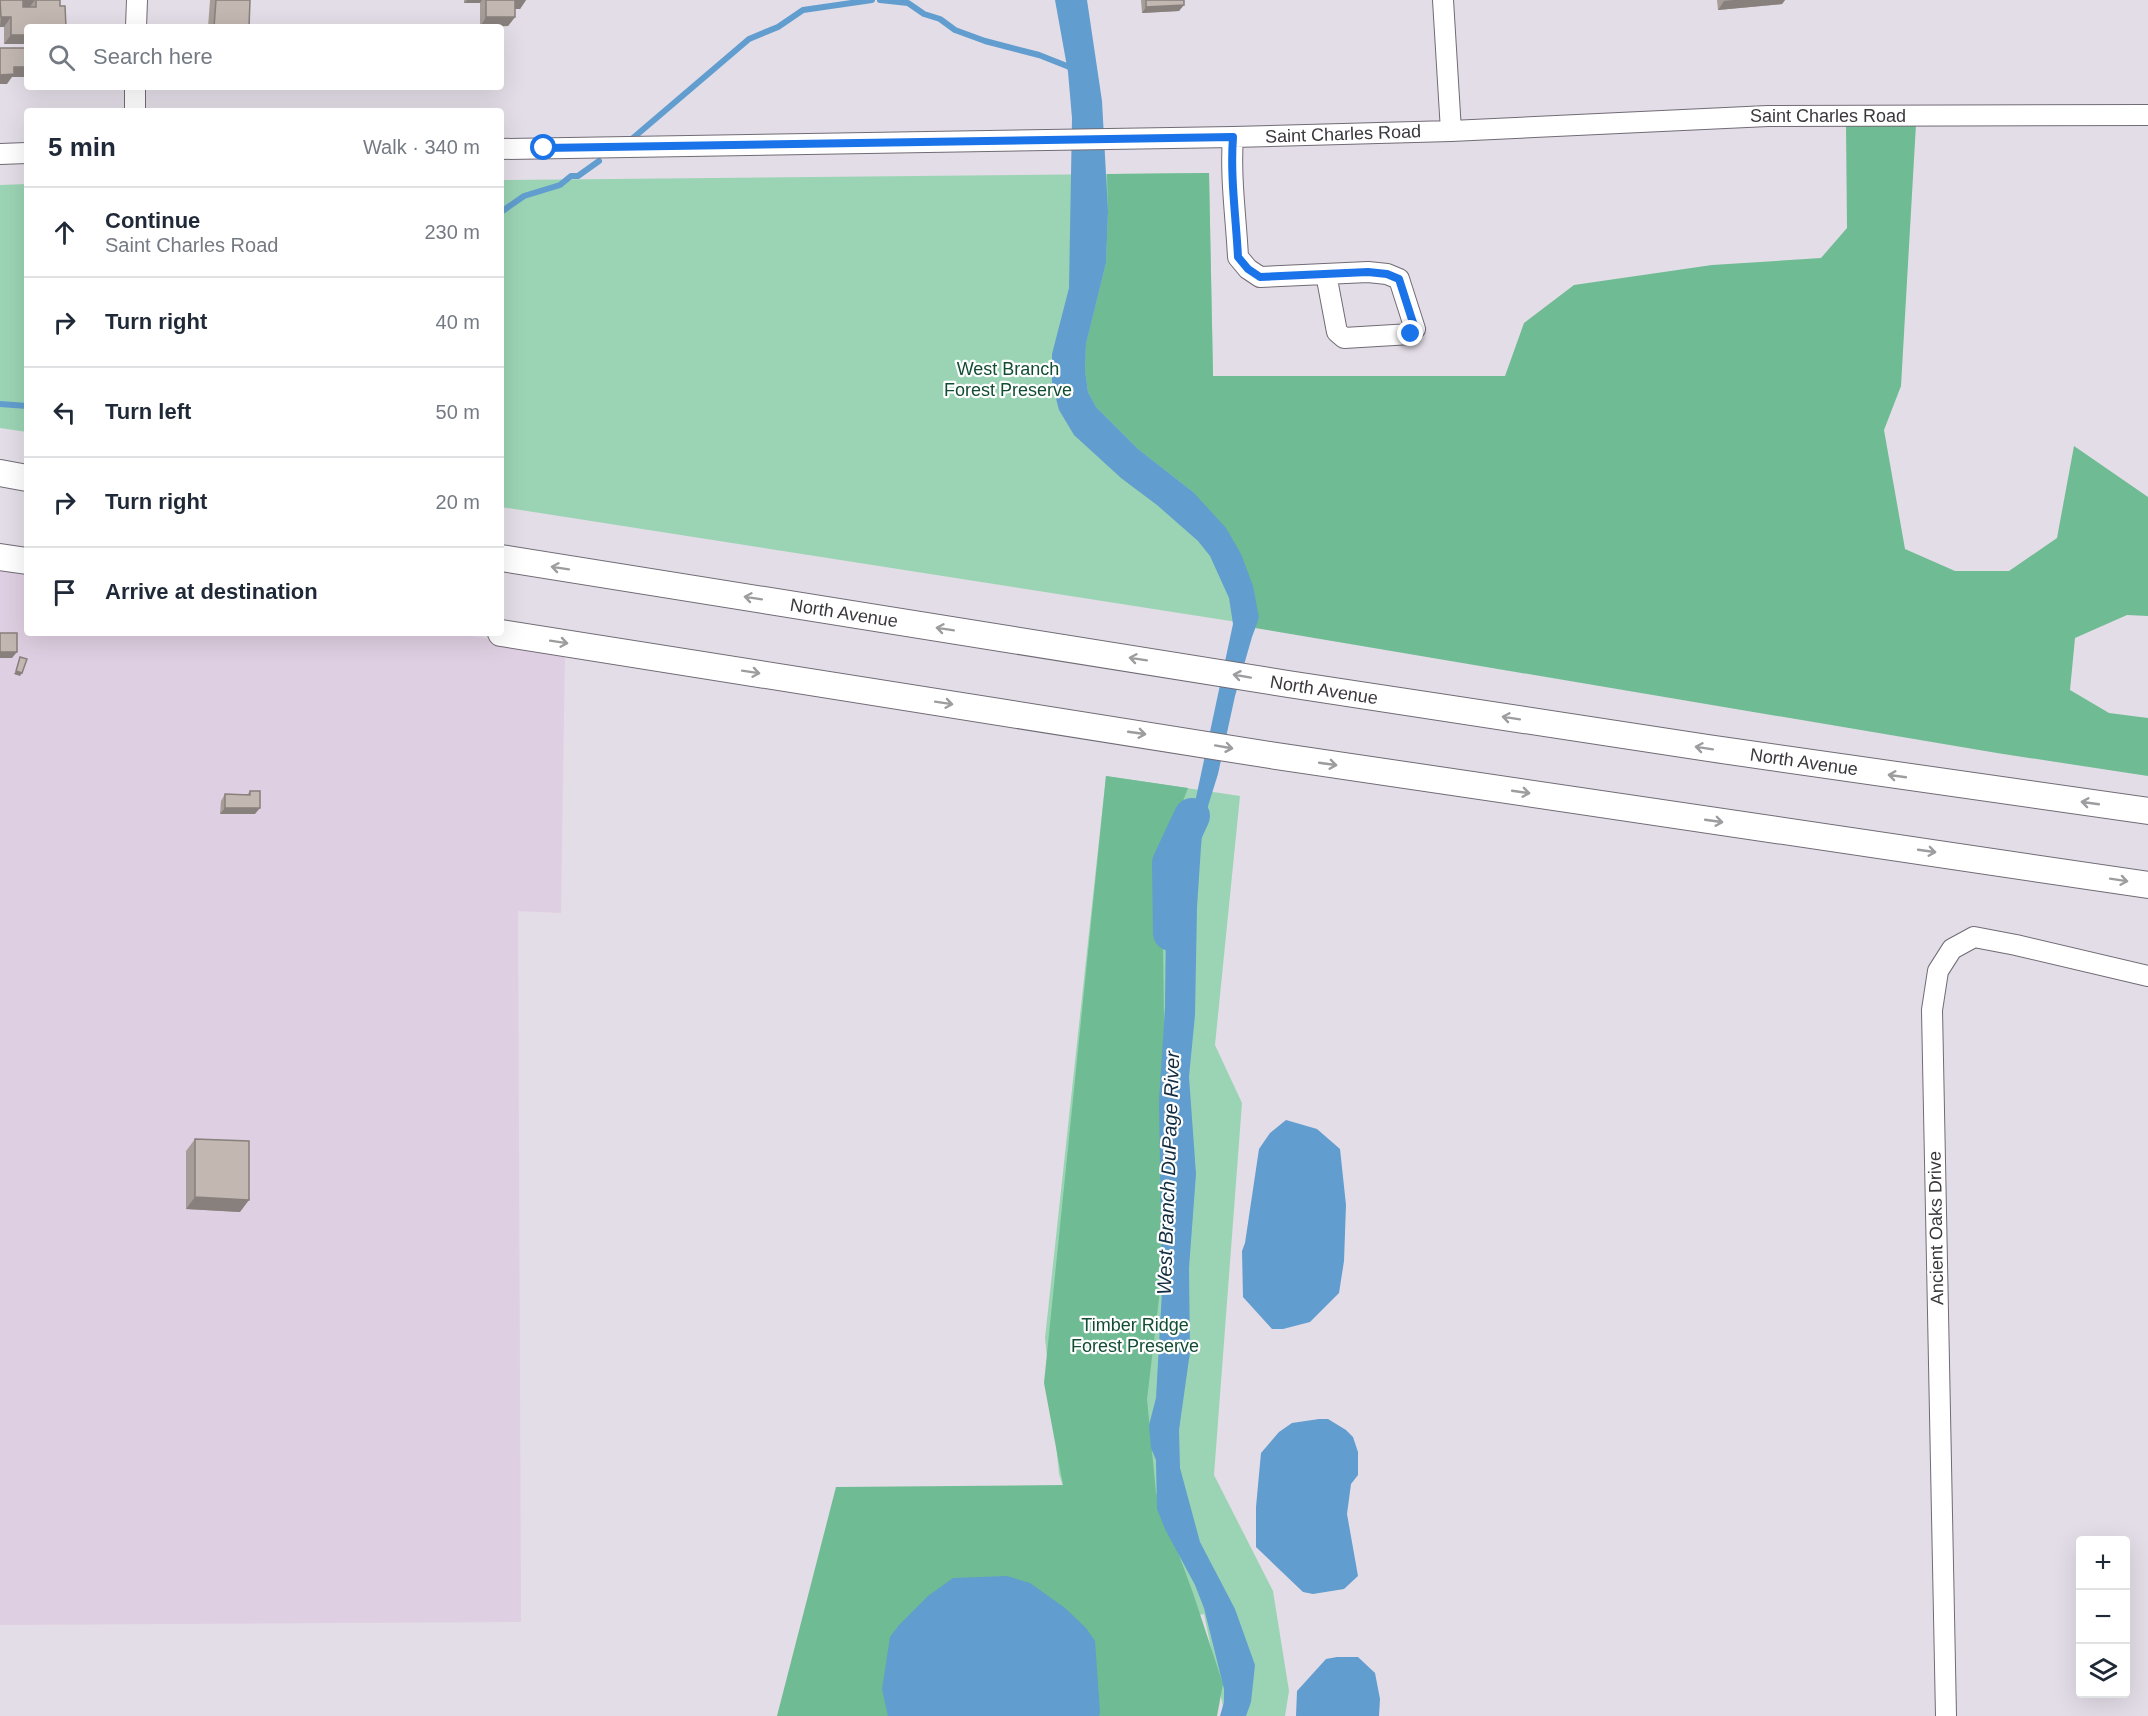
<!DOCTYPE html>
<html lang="en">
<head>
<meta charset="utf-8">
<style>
	:root { --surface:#fff; --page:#f6f6f7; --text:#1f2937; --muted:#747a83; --line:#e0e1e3 }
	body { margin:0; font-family:Arial,sans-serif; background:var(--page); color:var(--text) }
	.controls { position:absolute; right:18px; bottom:18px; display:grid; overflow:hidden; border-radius:6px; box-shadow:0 6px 24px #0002 }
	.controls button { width:54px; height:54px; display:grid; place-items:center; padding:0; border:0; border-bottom:2px solid var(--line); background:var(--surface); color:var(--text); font:30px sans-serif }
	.stop { position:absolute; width:18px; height:18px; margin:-14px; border:4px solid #1a73e8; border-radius:50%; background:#fff }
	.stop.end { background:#1a73e8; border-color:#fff; box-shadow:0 2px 6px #0008 }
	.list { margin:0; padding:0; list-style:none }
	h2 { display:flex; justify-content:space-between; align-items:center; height:78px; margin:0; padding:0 24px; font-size:26px }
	h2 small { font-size:20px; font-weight:400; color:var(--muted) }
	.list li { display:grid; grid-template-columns:39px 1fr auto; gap:18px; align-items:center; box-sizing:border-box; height:90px; padding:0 24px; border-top:2px solid var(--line) }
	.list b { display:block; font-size:22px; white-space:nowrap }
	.list p { margin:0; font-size:20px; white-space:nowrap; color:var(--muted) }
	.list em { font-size:20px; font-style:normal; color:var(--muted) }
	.icon { flex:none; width:33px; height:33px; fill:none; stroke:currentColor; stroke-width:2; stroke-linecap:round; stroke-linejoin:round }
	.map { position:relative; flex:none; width:2148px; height:1716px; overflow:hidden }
	.search { position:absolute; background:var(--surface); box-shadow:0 6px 24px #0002; left:24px; top:24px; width:480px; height:66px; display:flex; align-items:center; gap:15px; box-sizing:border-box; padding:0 21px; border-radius:6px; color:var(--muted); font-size:22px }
	.panel { position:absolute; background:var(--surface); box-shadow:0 6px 24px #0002; left:24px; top:108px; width:480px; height:528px; border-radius:6px }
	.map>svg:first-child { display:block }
	.commercial { fill:#dfcfe2 }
	.green { fill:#9bd4b4 }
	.forest { fill:#6fbb93 }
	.water { fill:#619dce }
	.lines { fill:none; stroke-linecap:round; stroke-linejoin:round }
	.stream { stroke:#619dce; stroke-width:6 }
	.river { stroke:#619dce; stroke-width:36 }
	.minor-casing { stroke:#716b75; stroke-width:22 }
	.major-casing { stroke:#716b75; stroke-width:28 }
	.minor { stroke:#fff; stroke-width:20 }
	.major { stroke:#fff; stroke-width:26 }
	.wall { fill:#a79d98 }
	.shaded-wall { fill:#88807c }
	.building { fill:#c2b7b1; stroke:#88807c; stroke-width:1.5 }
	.oneway { stroke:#9d9c9e }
	.route { stroke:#1a73e8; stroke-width:8 }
	.labels { text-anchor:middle; stroke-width:4.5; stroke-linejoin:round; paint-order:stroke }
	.street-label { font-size:18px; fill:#3b383c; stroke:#fff }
	.park-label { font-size:18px; fill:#114d32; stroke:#fff }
	.water-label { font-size:20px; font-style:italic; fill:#122d42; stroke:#fff }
</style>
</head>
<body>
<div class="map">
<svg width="2148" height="1716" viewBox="0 0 2148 1716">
	<rect width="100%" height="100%" fill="#e3dde7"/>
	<path class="commercial" d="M0,565l27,4v64h425l113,17 -4,263 -43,-2 3,711 -521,3z"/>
	<path class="green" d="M1209,173l4,203 670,1 1,247 114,117 -1497,-234v-327z
		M27,184v248l-27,-4v-243z
		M1106,776l134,20 -25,249 27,58 -28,372 59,116 16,100 -4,25h-62l1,-5 -20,-97 -92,18 -53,-158 -14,-136z"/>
	<path class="forest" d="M1846,124h70l-15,262 -17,44 21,119 50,22h54l48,-33 17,-92 74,51v119l-21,-1 -52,23 -5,52 39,23 39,5v58l-151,-23 -742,-125 4,-10 -66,-126 -55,-43 -42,-42 -8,-15 -3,-22 1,-26 20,-81 2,-52 -1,-37 102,-1 4,203h292l19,-53 50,-38 138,-20 109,-7 26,-30z
		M1106,776l82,12 -26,69 2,165 -3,260 -14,117 9,94 37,100 30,91 -6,32h-440l59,-229 227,-2 -19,-102z"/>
	<path class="water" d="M1055,0h32l15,101 6,110 -2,52 -20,81 -1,26 3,22 8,15 42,42 55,43 33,36 15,26 12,32 6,32 -7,19 -17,59 -17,78 -15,48 -2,25 -4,60 -2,108 -6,62 7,97 -7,94 1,84 -11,78 1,38 20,74 35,67 20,56 -4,37 -5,14h-26l4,-14v-13l-20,-81 -9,-23 -30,-56 -8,-20 -1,-49 -5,-12 -2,-23 7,-27 6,-107 -3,-190 6,-94 1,-90 2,-23 4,-16v-28l-2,-7 6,-15 18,-21 39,-183 -4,-26 -19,-42 -12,-15 -41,-36 -36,-27 -47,-43 -15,-25 -7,-27v-29l17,-66 3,-170 -4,-46z
		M1286,1120l31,9 23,20 6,56 -2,56 -5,32 -29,29 -27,7h-11l-29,-32 -1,-46 3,-8 14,-94 11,-16z
		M1319,1419h9l18,11 7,7 5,15v23l-7,9 -4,30 11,62 -14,13 -31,5 -10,-2 -47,-45v-40l5,-54 18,-21 13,-9z
		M1007,1576l23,7 35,25 21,20 9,13 5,71 -1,4h-211l-6,-27 8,-52 9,-12 29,-29 25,-18z
		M1337,1657h21l17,16 5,26 -1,17h-83l1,-25 29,-32z"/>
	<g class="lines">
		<path class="stream" d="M880,0l28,3 16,11 16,5 15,11 30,11 54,14 33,13
			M633,138l116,-99 29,-12 25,-17 69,-10
			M501,212l23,-16 36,-11 11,-9h7l21,-15
			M0,404l27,2"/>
		<path class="river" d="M1171,933l-1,-70 22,-47"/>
		<defs>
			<path id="minor" d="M1443,0l8,131
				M136,27l1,-27
				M135,111v-24
				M1233,137c-3,40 3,80 5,120l10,12 12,8 108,-5 19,2 12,5 16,50 -4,5 -67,4 -7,-6 -11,-58
				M501,149l732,-12 218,-6 317,-15 380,-1
				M0,154l27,-1
				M1946,1716l-14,-706 6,-39 14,-22 22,-12 42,8 132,31"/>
			<path id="major" d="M0,473l27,5
				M0,557l27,4
				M501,558l787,126 420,64 440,63
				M501,633l769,122 878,130"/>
		</defs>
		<use href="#minor" class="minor-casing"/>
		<use href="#major" class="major-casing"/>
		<use href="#minor" class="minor"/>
		<use href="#major" class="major"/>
	</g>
	<path class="wall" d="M0,0h60l-33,27v17h-23v-17h-4z
		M210,0h40l-1,27h-41z
		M464,0h62l-6,9h-5v8l-7,9 -28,1v-24h-16z
		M1141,0h43l-5,11 -37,2z
		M1717,0h68l-3,4 -64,6z
		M250,791l5,23h-35l1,-13 4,-7 22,1z
		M195,1139l45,73 -54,-3v-58z"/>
	<path class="shaded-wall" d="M22,0h13l-6,8h-12z
		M467,0h15l-2,3h-16z
		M514,0h12l-6,9h-12z
		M1733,0h52l-3,4 -64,6 6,-9z
		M1184,5l-5,6 -37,2 4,-6z
		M1,17h10l-7,10h-4z
		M486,17h29l-7,9 -28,1z
		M11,35h16v9h-23z
		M14,67h13v10h-15l-5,7h-7v-9z
		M203,87h36l-2,3 -36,-1z
		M0,652h17l-5,6h-12z
		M16,671l6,2 -2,3 -6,-2z
		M225,808h35l-5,6h-35z
		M195,1197l54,3 -9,12 -54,-3z"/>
	<path class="building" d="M0,0h23v7h13v-7h24v6h5l1,21h-39v8h-16v-18h-10z
		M216,0h34l-1,27h-35z
		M486,0h29v17h-29z
		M1146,0h38v5l-38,2z
		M0,48h27v19h-13v7l-14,1z
		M0,633h17v19h-17z
		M20,657l7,2 -5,14 -6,-2z
		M250,791h10v17h-35v-14l25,1z
		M195,1139l54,2v59l-54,-3z"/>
	<defs><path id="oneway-shaft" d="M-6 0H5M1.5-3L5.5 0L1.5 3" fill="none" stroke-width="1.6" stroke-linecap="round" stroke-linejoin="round" transform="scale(1.5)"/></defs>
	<g class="oneway">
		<use href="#oneway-shaft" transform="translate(560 568) rotate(-171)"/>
		<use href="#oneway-shaft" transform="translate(753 598) rotate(-171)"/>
		<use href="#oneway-shaft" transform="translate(945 629) rotate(-171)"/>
		<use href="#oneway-shaft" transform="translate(559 642) rotate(9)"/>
		<use href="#oneway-shaft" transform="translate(1138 659) rotate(-171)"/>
		<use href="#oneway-shaft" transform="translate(751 672) rotate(9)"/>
		<use href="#oneway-shaft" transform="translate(1242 676) rotate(-170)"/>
		<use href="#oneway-shaft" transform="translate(944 703) rotate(9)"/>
		<use href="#oneway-shaft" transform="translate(1511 718) rotate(-171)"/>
		<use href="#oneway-shaft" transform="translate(1137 733) rotate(8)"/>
		<use href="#oneway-shaft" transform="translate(1224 747) rotate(10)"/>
		<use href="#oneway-shaft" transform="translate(1704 748) rotate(-171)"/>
		<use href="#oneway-shaft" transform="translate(1328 764) rotate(8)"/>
		<use href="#oneway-shaft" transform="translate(1897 776) rotate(-172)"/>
		<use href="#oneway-shaft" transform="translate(1521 792) rotate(8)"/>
		<use href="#oneway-shaft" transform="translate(2090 803) rotate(-172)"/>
		<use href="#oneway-shaft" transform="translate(1714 821) rotate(8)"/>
		<use href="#oneway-shaft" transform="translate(1927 851) rotate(8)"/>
		<use href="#oneway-shaft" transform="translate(2119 880) rotate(9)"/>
	</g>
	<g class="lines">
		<path class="route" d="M544,148l689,-11c-3,40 3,80 5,120l10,12 12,8 108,-5 19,2 12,5 16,50 -4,5"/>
	</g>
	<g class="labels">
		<g class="street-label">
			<text x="1828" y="122">Saint Charles Road</text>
			<text transform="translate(1343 134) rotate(-2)" y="6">Saint Charles Road</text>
			<text transform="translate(844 613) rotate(9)" y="6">North Avenue</text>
			<text transform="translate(1324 690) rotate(9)" y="6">North Avenue</text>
			<text transform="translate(1804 762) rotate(8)" y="6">North Avenue</text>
			<text transform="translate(1936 1228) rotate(-91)" y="6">Ancient Oaks Drive</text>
		</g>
		<g class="park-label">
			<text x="1008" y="375">West Branch<tspan x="1008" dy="21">Forest Preserve</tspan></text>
			<text x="1135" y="1331">Timber Ridge<tspan x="1135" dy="21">Forest Preserve</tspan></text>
		</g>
		<g class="water-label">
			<text transform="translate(1168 1173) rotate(-88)" y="7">West Branch DuPage River</text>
		</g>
	</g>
</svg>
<div class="controls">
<button>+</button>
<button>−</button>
<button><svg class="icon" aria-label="layers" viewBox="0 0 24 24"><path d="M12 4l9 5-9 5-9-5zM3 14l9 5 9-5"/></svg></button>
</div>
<div class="stop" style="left:544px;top:148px"></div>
<div class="stop end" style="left:1411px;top:334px"></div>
<div class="search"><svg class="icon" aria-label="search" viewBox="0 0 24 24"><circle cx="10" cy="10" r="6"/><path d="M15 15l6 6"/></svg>Search here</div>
<section class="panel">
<h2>5 min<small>Walk · 340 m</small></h2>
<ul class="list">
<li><svg class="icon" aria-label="ahead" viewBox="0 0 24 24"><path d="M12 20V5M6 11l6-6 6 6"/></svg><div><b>Continue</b><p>Saint Charles Road</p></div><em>230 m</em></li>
<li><svg class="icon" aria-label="right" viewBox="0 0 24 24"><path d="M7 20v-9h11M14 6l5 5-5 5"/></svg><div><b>Turn right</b></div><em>40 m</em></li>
<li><svg class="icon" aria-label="left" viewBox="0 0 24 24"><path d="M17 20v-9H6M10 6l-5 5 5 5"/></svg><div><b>Turn left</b></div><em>50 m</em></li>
<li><svg class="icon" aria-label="right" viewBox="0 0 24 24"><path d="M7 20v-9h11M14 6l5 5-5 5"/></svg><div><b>Turn right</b></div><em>20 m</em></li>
<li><svg class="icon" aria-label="arrive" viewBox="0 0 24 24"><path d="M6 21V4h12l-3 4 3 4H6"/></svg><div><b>Arrive at destination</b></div></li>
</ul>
</section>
</div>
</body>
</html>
